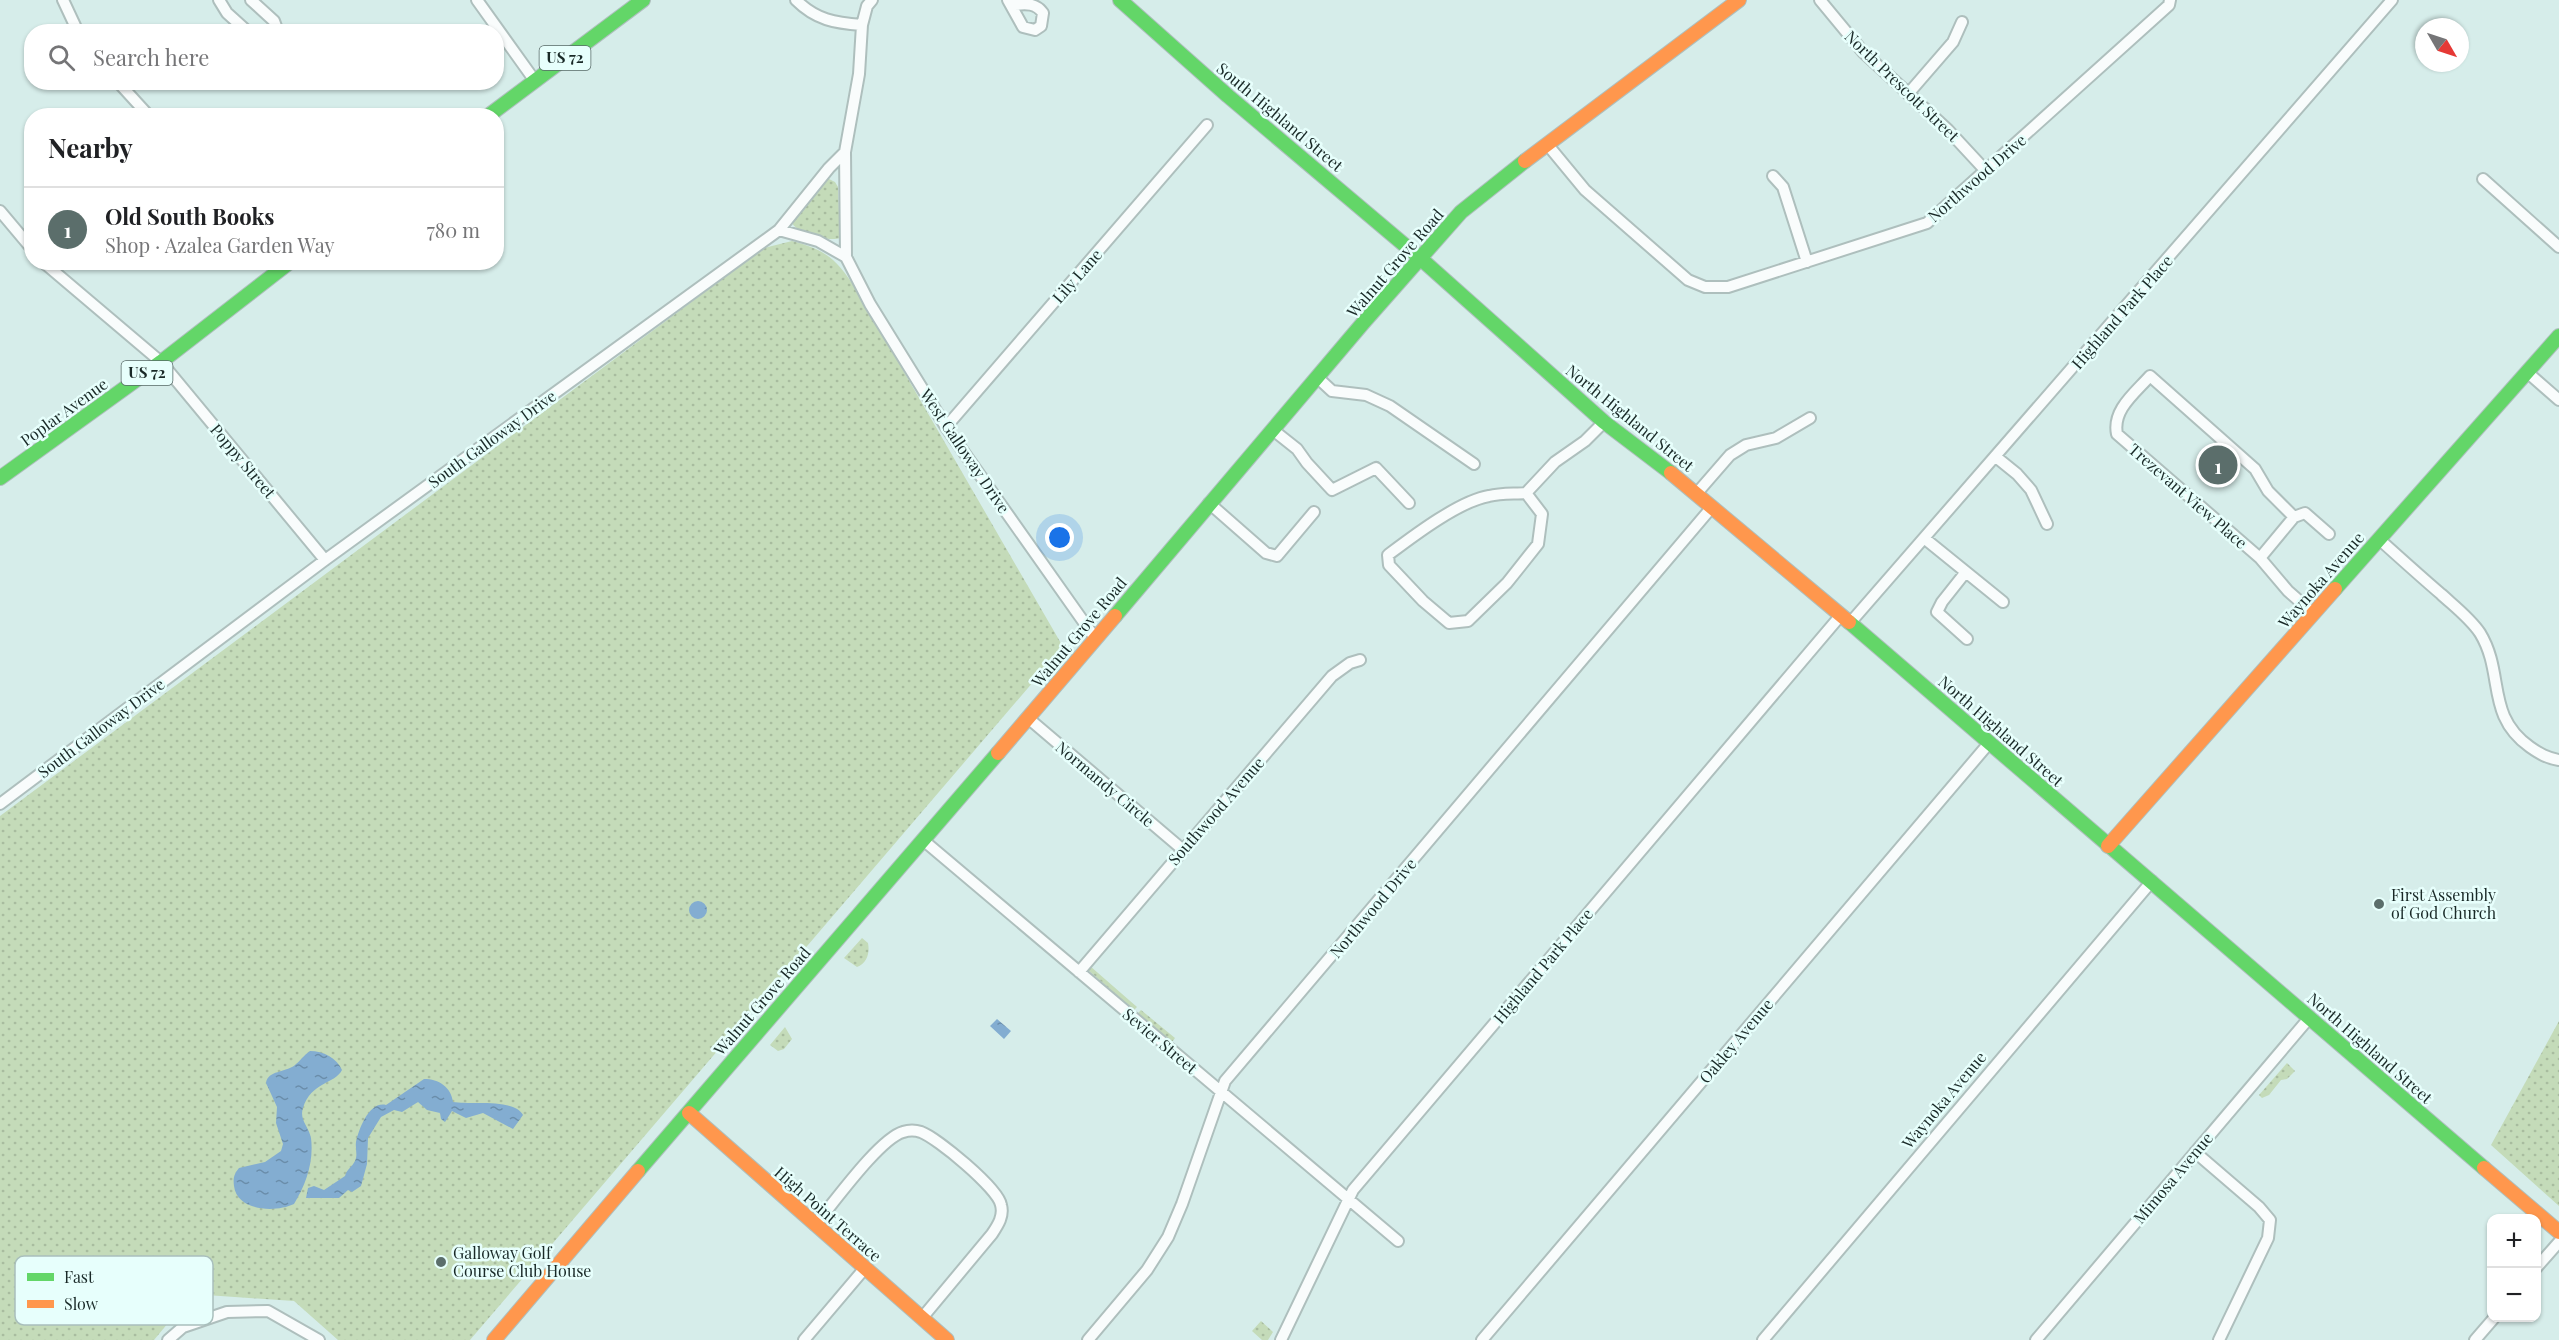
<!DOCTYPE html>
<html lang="en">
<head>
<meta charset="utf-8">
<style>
	:root { --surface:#fff; --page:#f6f6f6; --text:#202124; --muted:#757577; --line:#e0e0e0; --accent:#5b6e6b }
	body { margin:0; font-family:"Playfair Display",serif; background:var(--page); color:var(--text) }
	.controls { position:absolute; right:18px; bottom:18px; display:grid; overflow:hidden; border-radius:12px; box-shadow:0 2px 4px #0004 }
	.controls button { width:54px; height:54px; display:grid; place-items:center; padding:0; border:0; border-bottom:2px solid var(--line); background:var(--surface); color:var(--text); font:30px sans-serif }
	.compass { position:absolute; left:2415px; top:18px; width:54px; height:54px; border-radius:50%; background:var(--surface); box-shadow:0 2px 4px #0004; rotate:129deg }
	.you { position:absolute; left:1060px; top:538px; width:21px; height:21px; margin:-15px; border:4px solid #fff; border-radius:50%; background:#1a73e8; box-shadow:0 0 0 9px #1a73e833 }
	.badge { display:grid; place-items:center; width:39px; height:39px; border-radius:50%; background:var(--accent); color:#fff; font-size:20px; font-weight:700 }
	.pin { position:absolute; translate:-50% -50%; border:3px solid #fff; box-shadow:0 2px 6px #0006 }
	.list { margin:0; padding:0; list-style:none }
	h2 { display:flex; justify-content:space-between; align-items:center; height:78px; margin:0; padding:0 24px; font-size:26px }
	h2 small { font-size:20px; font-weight:400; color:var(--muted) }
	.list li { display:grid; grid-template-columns:39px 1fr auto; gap:18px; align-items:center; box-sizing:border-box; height:84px; padding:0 24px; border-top:2px solid var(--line) }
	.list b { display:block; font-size:22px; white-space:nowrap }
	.list p { margin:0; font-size:20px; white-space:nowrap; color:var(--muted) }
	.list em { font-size:20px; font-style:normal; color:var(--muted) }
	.icon { flex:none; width:33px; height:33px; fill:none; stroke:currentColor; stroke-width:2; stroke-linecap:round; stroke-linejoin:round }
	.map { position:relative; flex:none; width:2559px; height:1340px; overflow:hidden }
	.search { position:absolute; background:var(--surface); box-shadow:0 2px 4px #0004; left:24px; top:24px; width:480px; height:66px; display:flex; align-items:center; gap:15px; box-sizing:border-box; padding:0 21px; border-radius:24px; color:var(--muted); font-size:22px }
	.panel { position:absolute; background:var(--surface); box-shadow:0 2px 4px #0004; left:24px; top:108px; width:480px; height:162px; border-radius:24px }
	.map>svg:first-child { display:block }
	.grass { fill:url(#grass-dots) }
	.water { fill:url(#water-ripples) }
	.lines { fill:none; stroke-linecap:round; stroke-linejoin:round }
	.street-casing { stroke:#aebfbd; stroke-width:14 }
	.fast-casing { stroke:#aebfbd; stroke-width:16 }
	.slow-casing { stroke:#aebfbd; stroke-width:16 }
	.street { stroke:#f9fcfc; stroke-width:10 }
	.fast { stroke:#63d668; stroke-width:14 }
	.slow { stroke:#ff974d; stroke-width:14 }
	.poi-dot { fill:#5b6e6b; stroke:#e7fffc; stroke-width:2 }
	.labels { text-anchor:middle; stroke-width:5; stroke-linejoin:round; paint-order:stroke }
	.shield { fill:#e7fffc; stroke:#576967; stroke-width:1.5 }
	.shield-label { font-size:15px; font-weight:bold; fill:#192927 }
	.street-label { font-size:16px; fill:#192927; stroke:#e7fffc }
	.poi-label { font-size:16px; fill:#192927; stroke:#e7fffc; text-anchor:start }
	.key { fill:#e7fffc; stroke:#a9bfbc; stroke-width:1.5 }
	.key-label { font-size:16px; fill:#192927 }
</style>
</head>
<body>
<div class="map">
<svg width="2559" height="1340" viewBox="0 0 2559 1340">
	<defs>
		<pattern id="grass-dots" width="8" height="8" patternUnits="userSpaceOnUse" patternTransform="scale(1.5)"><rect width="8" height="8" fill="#c4dbb9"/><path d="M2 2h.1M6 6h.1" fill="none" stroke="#a8bc9f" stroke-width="1.8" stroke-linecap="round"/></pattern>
		<pattern id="water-ripples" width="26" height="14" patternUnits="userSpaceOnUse" patternTransform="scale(1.5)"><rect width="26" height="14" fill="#83add1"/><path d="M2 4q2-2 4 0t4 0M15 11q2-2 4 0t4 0" fill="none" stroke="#6a8daa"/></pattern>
	</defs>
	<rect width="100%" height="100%" fill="#d6edea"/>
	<path class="grass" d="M829,179l6,3 3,5 2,51c-11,4 -42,-4 -48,-15l32,-42z
		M792,241c35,9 45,19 64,48l206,356 -5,9 -587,686h-132l-44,-39 -102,-7 -38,46h-154v-524l764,-568z
		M862,938l6,5c2,10 -1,20 -11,24l-13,-9z
		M1090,966l47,41 -3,3 -46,-40z
		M1141,1010l34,28 -3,4 -34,-29z
		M2559,1021v185l-68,-61z
		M785,1027l7,12 -8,10 -6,2 -8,-6z
		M2287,1063l8,8 -8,8 -6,1 -12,15 -7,3 -3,-3z
		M1261,1321l12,11 -5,8h-6l-10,-9z"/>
	<path class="water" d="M689 910a9 9 0 1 1 18 0a9 9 0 1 1-18 0Z
		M997,1019l14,12 -7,8 -14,-13z
		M310,1051c13,0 27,7 32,19 -7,14 -31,12 -39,38 -4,12 6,19 8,30 3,24 -5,46 -17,66 -19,9 -57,7 -60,-18 -1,-8 0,-12 5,-18l26,-6 16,-11 2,-7 -7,-21 1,-16 -11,-24c2,-13 19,-10 29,-18 5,-4 9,-10 15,-14z
		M424,1079c15,0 27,8 29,23 16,3 61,-4 70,13l-10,14 -30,-16 -17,5 -14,-7 -7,11 -4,-3 -1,-6 -13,-3 -9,-8 -16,10 -8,-2 -13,7 -13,21 -1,26 -6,22 -9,6 -4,-2 -9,8h-33l2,-10 6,-2 10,4 21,-14c2,-7 7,-9 10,-15 3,-6 0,-13 1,-19 3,-13 13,-41 30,-37z"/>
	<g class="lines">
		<defs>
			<path id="street" d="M63,0l15,32
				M219,0l8,13 21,19
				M251,0l23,21 4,11
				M477,0l58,81
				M796,0c20,20 39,23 66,25
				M1008,0l15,27 12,3 6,-4 2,-13c-8,-11 -18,-9 -31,-8
				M1820,0l43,52 85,78 38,41
				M118,82l31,34
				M1908,94l45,-52 9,-20
				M1547,144l38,46 103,90 17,7h23l199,-64 242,-218 1,-5
				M845,152l1,105
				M1773,176l10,11 24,75
				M2483,179l76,68
				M0,211l32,38
				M779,230l39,11 28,16 24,47 76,123 149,211
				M43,262l118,100 164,198
				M2527,372l32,28
				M1318,378l14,13 34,4 24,11 84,58
				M946,427l261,-302
				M1273,430l24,19 10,14 25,27 44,-22 33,35
				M1996,457l21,17 14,16 16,34
				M1526,493l16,21 -4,30 -31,39 -39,38 -19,2 -26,-22 -34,-36 -1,-10c24,-18 71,-54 101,-59 12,-3 25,-2 37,-3z
				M1526,493l29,-31 30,-21 19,-19
				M1697,493l33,-38 16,-10 30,-7 34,-20
				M1209,503l57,50 11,3 37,-44
				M2294,517l-34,41 28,33 25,22
				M1924,538l79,64
				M2379,539c20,18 41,37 62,55 13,12 29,24 39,39 25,41 5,82 50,114 10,7 17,11 29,13
				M2260,558l-143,-124c-5,-24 18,-41 33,-58l105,93 13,22 26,26 11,-4 24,21
				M1965,573l-23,29 -5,10 30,27
				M1850,623l542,-623
				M1028,718l154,131
				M0,804l325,-244 454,-330 50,-62 16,-16 14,-78 3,-49 5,-19 5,-6
				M923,840l475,401
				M1079,972l253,-296 18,-13 10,-3
				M2195,1152l64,55 11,13 -2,18 -49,102
				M815,1225c18,-21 64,-86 88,-93 6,-2 12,-2 18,0 16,6 77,56 80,73 3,11 -3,20 -9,29l-70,84
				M2536,1268l23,-26
				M168,1340l15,-13 44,-15 41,-1 51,29
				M804,1340l61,-72
				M1088,1340l59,-70 21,-33 14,-33 43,-123 487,-574
				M1281,1340l72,-150 488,-575
				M1482,1340l508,-598
				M1763,1340l389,-459
				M2036,1340l274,-323
				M2475,1340l19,-22"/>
			<path id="fast" d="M1120,0l108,96 192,162 184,164 67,51
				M488,116l155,-116
				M0,478l161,-116 129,-100
				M2335,589l224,-253
				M1115,616l248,-293 98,-111 64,-51
				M1849,622l635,546
				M638,1171l360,-418"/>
			<path id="slow" d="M1525,161l214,-161
				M1671,473l178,149
				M998,753l117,-137
				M2108,846l227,-257
				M689,1113l258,227
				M2484,1168l75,64
				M494,1340l144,-169"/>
		</defs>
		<use href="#street" class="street-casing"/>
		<use href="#fast" class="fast-casing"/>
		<use href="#slow" class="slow-casing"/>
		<use href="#street" class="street"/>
		<use href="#fast" class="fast"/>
		<use href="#slow" class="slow"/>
	</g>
	<g class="poi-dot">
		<circle cx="2379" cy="904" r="6"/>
		<circle cx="441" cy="1262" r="6"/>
	</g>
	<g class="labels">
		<g class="shield">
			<rect x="539.5" y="46" width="51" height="24" rx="4.5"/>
			<rect x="121.5" y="361" width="51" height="24" rx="4.5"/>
		</g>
		<g class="shield-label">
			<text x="565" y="63">US 72</text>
			<text x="147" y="378">US 72</text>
		</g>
		<g class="street-label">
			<text transform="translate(1902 86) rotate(44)" y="6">North Prescott Street</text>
			<text transform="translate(1280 117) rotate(40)" y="6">South Highland Street</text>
			<text transform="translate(1977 178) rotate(-41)" y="6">Northwood Drive</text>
			<text transform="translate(1395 263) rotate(-49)" y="6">Walnut Grove Road</text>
			<text transform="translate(1077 276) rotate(-49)" y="6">Lily Lane</text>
			<text transform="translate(2122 312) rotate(-49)" y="6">Highland Park Place</text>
			<text transform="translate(64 412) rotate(-36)" y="6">Poplar Avenue</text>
			<text transform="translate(1630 418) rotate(39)" y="6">North Highland Street</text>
			<text transform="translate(492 439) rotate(-36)" y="6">South Galloway Drive</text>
			<text transform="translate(965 451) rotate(56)" y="6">West Galloway Drive</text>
			<text transform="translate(243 461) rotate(50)" y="6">Poppy Street</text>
			<text transform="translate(2188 496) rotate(41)" y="6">Trezevant View Place</text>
			<text transform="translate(2321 580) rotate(-49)" y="6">Waynoka Avenue</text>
			<text transform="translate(1079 632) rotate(-50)" y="6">Walnut Grove Road</text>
			<text transform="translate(101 728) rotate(-37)" y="6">South Galloway Drive</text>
			<text transform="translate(2001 731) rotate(41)" y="6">North Highland Street</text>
			<text transform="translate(1105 784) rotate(40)" y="6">Normandy Circle</text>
			<text transform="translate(1216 811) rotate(-49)" y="6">Southwood Avenue</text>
			<text transform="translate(1373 908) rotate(-50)" y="6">Northwood Drive</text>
			<text transform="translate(1543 966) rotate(-50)" y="6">Highland Park Place</text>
			<text transform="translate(762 1001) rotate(-49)" y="6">Walnut Grove Road</text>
			<text transform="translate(1160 1041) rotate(40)" y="6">Sevier Street</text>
			<text transform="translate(1736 1041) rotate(-50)" y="6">Oakley Avenue</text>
			<text transform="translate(2370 1048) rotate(41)" y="6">North Highland Street</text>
			<text transform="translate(1944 1100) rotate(-50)" y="6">Waynoka Avenue</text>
			<text transform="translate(2173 1178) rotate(-50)" y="6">Mimosa Avenue</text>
			<text transform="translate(828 1214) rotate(41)" y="6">High Point Terrace</text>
		</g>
		<g class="poi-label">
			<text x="2391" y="901">First Assembly<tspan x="2391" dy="18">of God Church</tspan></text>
			<text x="453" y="1259">Galloway Golf<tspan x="453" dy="18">Course Club House</tspan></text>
		</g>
	</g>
	<rect x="15" y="1256" width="198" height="69" rx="9" class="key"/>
	<rect x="27" y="1273" width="27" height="8" fill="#63d668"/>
	<rect x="27" y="1300" width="27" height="8" fill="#ff974d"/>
	<g class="key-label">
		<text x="64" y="1283">Fast</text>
		<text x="64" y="1310">Slow</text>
	</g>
</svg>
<div class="controls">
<button>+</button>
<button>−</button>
</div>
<svg class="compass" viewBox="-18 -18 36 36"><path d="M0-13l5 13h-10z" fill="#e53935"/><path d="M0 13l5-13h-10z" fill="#757577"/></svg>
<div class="you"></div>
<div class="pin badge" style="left:2218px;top:465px">1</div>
<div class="search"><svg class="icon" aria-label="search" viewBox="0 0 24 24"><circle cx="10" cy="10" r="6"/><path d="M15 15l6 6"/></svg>Search here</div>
<section class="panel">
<h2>Nearby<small></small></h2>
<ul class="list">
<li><span class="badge">1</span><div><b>Old South Books</b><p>Shop · Azalea Garden Way</p></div><em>780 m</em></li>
</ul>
</section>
</div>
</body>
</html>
